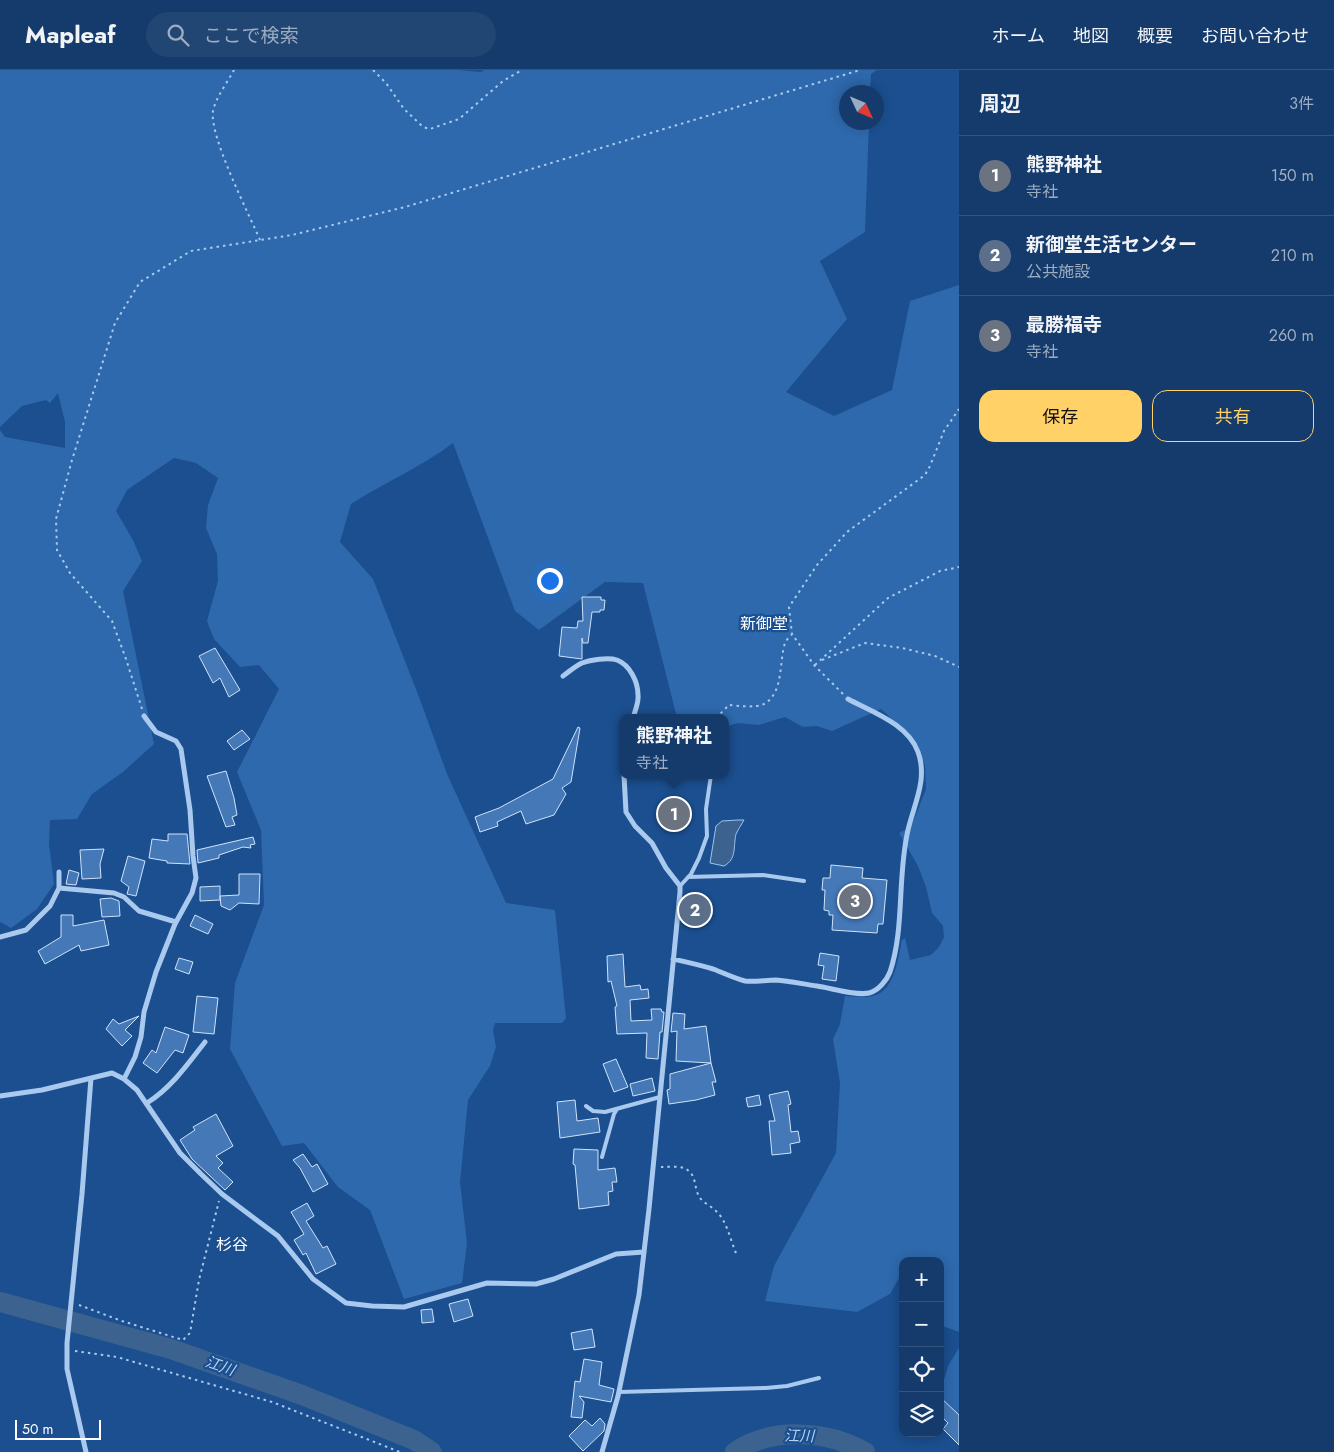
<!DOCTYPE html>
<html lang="ja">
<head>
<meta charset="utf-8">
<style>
	:root { --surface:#143b6b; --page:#214673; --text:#f1f3f6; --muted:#9dadc1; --line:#33557e; --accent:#ffd166 }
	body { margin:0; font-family:Jost,"Noto Sans JP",sans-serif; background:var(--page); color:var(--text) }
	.controls { position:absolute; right:15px; bottom:15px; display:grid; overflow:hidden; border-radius:10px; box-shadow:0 2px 12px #0003 }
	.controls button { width:45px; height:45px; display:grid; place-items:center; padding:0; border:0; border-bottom:1px solid var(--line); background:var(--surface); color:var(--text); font:25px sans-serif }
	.compass { position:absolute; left:839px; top:15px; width:45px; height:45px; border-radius:50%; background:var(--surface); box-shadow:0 2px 12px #0003; rotate:134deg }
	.scale { position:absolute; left:15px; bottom:12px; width:86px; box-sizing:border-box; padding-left:5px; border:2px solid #fff; border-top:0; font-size:14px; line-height:18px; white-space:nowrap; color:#fff; -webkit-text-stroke:4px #1b4f8f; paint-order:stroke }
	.you { position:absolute; left:549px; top:510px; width:18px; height:18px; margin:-12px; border:4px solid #fff; border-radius:50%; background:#1a73e8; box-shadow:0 0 0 8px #1a73e833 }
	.badge { display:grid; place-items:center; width:32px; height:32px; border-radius:50%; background:var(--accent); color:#fff; font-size:16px; font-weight:700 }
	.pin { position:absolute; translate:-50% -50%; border:2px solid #fff; box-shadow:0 1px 5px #0006 }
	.popup { position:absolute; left:619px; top:644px; width:110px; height:65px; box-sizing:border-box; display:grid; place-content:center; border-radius:10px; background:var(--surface); filter:drop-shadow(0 1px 4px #0005); font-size:16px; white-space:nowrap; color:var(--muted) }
	.popup b { font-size:19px; color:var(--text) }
	.popup::after { content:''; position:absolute; left:50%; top:100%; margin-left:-10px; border:10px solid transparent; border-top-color:var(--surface) }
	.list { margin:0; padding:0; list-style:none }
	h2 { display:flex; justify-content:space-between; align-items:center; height:65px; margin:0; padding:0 20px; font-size:21px }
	h2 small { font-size:16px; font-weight:400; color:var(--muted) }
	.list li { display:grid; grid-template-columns:32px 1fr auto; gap:15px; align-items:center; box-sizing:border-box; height:80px; padding:0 20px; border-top:1px solid var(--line) }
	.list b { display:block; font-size:19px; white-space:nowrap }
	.list p { margin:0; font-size:16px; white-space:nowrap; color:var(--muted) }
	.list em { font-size:16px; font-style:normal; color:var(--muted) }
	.actions { display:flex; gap:10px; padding:15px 20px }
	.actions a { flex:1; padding:11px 0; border:1px solid var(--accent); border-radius:15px; text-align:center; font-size:18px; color:var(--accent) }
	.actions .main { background:var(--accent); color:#111 }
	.icon { flex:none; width:28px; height:28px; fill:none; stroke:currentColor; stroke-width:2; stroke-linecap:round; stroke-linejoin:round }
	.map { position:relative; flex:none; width:959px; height:1382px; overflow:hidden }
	header { display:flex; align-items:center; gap:30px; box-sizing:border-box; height:70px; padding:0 25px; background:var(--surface); border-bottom:1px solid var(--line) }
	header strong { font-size:24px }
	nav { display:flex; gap:28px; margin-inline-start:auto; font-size:18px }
	.search { width:350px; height:45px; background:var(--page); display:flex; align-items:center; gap:12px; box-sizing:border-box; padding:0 18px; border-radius:28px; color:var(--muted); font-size:19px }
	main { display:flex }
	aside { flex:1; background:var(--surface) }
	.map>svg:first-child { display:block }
	.green { fill:#2e69ad }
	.water { fill:#3c6290; stroke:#9cc4f0 }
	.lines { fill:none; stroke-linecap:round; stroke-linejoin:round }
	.river { stroke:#3c6290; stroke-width:20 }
	.building { fill:#4478b7; stroke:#cfe3fa }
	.path { stroke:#a9c9ee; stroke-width:2; stroke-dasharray:2.5 4; stroke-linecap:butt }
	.service { stroke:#a9c9ee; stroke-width:4 }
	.minor { stroke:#a9c9ee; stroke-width:5 }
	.labels { text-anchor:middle; stroke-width:4.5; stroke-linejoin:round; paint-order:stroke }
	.water-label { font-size:15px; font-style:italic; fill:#b5d3f5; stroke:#1b4f8f }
	.quarter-label { font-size:16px; fill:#fff; stroke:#1b4f8f }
</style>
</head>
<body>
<header>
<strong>Mapleaf</strong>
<div class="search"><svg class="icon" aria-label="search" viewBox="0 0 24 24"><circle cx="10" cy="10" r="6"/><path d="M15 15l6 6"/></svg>ここで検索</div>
<nav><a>ホーム</a><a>地図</a><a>概要</a><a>お問い合わせ</a></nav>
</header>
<main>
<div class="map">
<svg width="959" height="1382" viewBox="0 0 959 1382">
	<rect width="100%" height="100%" fill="#1b4f8f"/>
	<path class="green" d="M0,0h458l23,2 3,-2h393l-6,4 -1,18h-24v30l23,1 -4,109 -45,29 27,58 -61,73 48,24 58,-26 18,-89 49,-16v1047l-19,-7v-64h-37v10l-13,23 -33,18 -92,-11 9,-35 62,-113 4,-70 -7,-44 7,-15 5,-28c8,0 19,2 28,0 22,-5 25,-38 29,-56l3,-2 5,22 21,-5 8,-8 5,-10 -1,-11 -11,-13 -6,-26 -8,-21 -19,-33 12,-6 15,-38 -1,-24 -14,-29 -30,-27 -49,22 -15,-5 -14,1 -18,-10 -26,8 -21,-2 -13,4v-9h-48l-34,-135 -38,-1 -66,48 -24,-19 -62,-168c-32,24 -69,40 -102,61l-11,38 33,37 46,118 28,77 59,129 49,7 11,108 -4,5h-67l-2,7 3,17 -6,19 -22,34 -8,82 7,61 -5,40 -58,16 -34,-89 -32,-23 -34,-44 -22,3 -52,-97 5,-66 29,-78 -3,-75 -24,-58 42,-83 -20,-24 -19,2 -26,-28 -7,-18 11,-40 -1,-27 -11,-26 2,-23 10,-27 -22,-15 -22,-5 -47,32 -11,21 17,29 9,21 -19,30 31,153 -31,28 -31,22 -15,25 -27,1 -1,24 5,40 -17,25 -26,19 -11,-6v-492l5,7 60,11v-26l-7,-29 -8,10 -4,-3 -24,6 -22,21z
		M959,1278v67l-19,-18v-14h3l5,-17z"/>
	<path class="water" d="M738,750h6c-3,5 -6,10 -8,14 -3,13 1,25 -12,32l-14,-3 6,-37 6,-5z"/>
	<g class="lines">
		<path class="river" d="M0,1232l171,47 131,46 112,45 18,12
			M735,1382c36,-25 92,-22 130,0"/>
	</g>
	<path class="building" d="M582,527h19v3h4l-1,10h-4v2h-8l-4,31h-5l-1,-5v21l-23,-3 3,-29 15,1 1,-7h5z
		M215,578l25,42 -11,7 -9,-19 -7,5 -14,-27z
		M578,657l2,1 -9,54 -9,6 4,6 -12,21 -28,9 -5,-13 -24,11 1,4 -18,6 -5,-15 24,-9 54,-29z
		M242,660l8,9 -16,11 -7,-9z
		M226,701l8,27 3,17 -5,2 3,8 -9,2 -19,-51z
		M168,764h19l3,30 -23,-1v-2l-18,-3 3,-19 16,2z
		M253,767l2,7 -5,1 1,3 -8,-1 -24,8v3l-21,5 -1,-13z
		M104,779l-4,15 1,14 -19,1 -2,-29z
		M128,786l17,5 -9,35 -9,-2 2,-7 -8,-6z
		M831,795l32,3 -1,10 25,2 -4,44h-5l-1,9 -45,-3 1,-15h-4v-4l-5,-1 1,-20h-3l1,-12h7z
		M69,800l10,3 -3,12 -10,-1z
		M239,804h21l-1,30 -20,-1 -9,7 -9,-4 -1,-10 19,-1z
		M220,816v14l-20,1v-14z
		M111,828l8,3 1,15 -18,1 -2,-18z
		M689,830l17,2 -4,19 -15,-2 1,-2 -3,-1z
		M61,845h12v11l31,-6 5,25 -28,6 -2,-6 -34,19 -7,-13 23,-14z
		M195,845l18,9 -5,10 -18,-8z
		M820,883l19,3 -3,25 -14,-2 2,-13 -6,-1z
		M623,884l2,33 15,-2 1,5 7,-1 1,9 -19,2 1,21 21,-1 -1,-11h10l1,3h2l-2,20h-2l-2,27 -12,-1 1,-25 -30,1 -2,-27 2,-1 -6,-25 -3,1 -1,-26z
		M179,888l14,4 -4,12 -14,-5z
		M197,926l21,2 -4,36 -21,-2z
		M673,943l12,1 -1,15 22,-3 5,37 -35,-2 1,-30 -6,1z
		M139,946l-14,14 7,6 -10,10 -16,-17 7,-10 6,5z
		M165,957l24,8 -6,18 -8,-3 -18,23 -14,-10 9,-13 4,3z
		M616,989l12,28 -14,5 -11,-28z
		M711,993l5,19h-4l3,13 -19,5 -27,4 -2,-14 3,-1v-15z
		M652,1008l3,13 -22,5 -3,-12z
		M788,1021l3,13 -3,1 3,27 7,-1 2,11 -10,2 1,9 -19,2 -3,-34h6l-6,-26z
		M759,1025l2,10 -13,2 -2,-9z
		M575,1030l2,21 21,-3 2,14 -40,6 -3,-36z
		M216,1044l17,32 -17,10 7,7 -5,5 15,14 -8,8 -33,-31 -12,-19 15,-10 -2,-3z
		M574,1079l24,1v20l17,-2 2,14h-5l1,9 -5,1 1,13 -30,4 -4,-44 -2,-1z
		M303,1084l9,13 5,-3 11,20 -15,8 -13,-24 -7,-8z
		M307,1133l7,13 -8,5 17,27 4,-2 9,18 -20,10 -10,-21 -3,2 -9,-15 10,-6 -13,-22z
		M468,1229l5,17 -19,6 -5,-18z
		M432,1239l2,13 -12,1 -1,-13z
		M592,1259l3,18 -21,3 -3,-17z
		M584,1289l18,3 -3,23 15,4 -3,13 -32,-6 5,6 -2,16 -11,-1 4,-36 5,1z
		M940,1327l19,18v30l-16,-16 5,-6 -8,-8z
		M600,1348l5,6 -1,7 -21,20 -14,-15 16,-16 7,6z"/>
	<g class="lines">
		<path class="path" d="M234,0c-7,13 -18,27 -21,41 -4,25 36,103 47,129
			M373,0l13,13 18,26 19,18 7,2 29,-10 44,-38 19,-11
			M822,590l43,-17 37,5 33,8 24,11
			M815,595l73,-67 52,-27 19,-4
			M843,624l-29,-29 -22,-31 -3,-27 28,-42 30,-33 78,-57 5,-9 14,-35 15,-22
			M142,639l-16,-50 -14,-38 -42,-48 -13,-23 -1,-31 16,-59 43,-137 25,-41 51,-31 101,-16 113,-28 455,-137
			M716,648l13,-13c9,1 27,3 35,-1 20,-11 15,-43 21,-61 1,-3 5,-6 7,-9
			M661,1097c7,0 17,-1 23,1 14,6 9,20 16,30 4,5 11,8 16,13 11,10 14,28 20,42
			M79,1235l43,16 61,19 7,-7 9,-53 20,-79
			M75,1281l42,6 155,45 128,50"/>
		<path class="service" d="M688,807l75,-2 41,6
			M680,816l11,-12 8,-16 8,-22 -1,-27 5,-34
			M586,1036l7,5 12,1 55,-15
			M602,1087l12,-43 3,-5
			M619,1322l147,-4 21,-2 32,-8"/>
		<path class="minor" d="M563,606c6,-4 12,-10 19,-13 8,-3 26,-6 35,-3 13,5 21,22 21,35 1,7 -3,16 -5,23
			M59,818l55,5 10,4 15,14 37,11
			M0,867l26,-7 24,-24 9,-18v-16
			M673,889c13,3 27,6 40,10 11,4 21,9 32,12 10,1 21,-1 31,-1 13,1 27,4 41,6 14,2 39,10 52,7 9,-2 18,-13 21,-21 15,-45 7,-96 18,-142 6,-26 20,-51 10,-78 -10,-28 -46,-40 -70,-53
			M124,1009l11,-22 6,-20 3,-25 12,-40 19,-48 17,-31 4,-15 -3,-22 -3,-46 -9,-61 -5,-8 -20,-9 -12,-16
			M0,1026l42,-6 70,-17 12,6 13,11 43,63 21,21 21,20 56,42 35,43 33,24 26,3 32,1 83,-24 49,1 18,-5 62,-25 28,-2
			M147,1033c24,-15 41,-39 58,-61
			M86,1382l-19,-83v-26l15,-149 9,-116
			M602,1382l16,-56 21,-101 10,-86 31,-317v-6l-14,-18 -14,-25 -17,-17 -9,-14 -2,-37"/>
	</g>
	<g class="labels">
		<g class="water-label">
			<text transform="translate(220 1296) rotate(19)" y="5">江川</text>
			<text transform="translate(799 1366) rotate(1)" y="5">江川</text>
		</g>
		<g class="quarter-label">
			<text x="764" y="559">新御堂</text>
			<text x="232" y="1180">杉谷</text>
		</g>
	</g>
</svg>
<div class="controls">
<button>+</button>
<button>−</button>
<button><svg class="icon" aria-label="locate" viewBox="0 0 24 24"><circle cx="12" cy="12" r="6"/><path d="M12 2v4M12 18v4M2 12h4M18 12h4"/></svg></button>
<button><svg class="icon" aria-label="layers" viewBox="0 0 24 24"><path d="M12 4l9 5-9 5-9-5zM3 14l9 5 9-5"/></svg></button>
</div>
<svg class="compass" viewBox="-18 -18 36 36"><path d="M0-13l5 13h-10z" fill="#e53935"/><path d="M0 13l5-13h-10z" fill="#9dadc1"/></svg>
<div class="scale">50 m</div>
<div class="you"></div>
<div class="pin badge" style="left:674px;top:744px;background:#6b7280">1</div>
<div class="popup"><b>熊野神社</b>寺社</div>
<div class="pin badge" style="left:695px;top:840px;background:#5c6f8a">2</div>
<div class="pin badge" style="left:855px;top:831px;background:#6b7280">3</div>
</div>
<aside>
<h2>周辺<small>3件</small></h2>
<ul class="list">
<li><span class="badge" style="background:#6b7280">1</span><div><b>熊野神社</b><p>寺社</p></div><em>150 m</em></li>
<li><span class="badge" style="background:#5c6f8a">2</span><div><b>新御堂生活センター</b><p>公共施設</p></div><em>210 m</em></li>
<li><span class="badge" style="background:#6b7280">3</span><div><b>最勝福寺</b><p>寺社</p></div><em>260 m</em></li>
</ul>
<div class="actions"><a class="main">保存</a><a>共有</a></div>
</aside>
</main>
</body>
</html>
